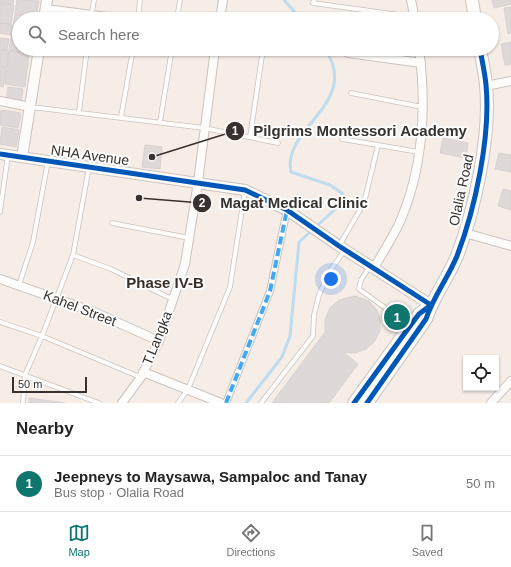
<!DOCTYPE html>
<html lang="en">
<head>
<meta charset="utf-8">
<style>
	:root { --surface:#fff; --page:#f6f6f6; --text:#222; --muted:#767676; --line:#e0e0e0; --accent:#0f766e }
	body { margin:0; font-family:Arial,sans-serif; background:var(--page); color:var(--text) }
	.controls { position:absolute; right:12px; bottom:12px; display:grid; overflow:hidden; border-radius:0px; box-shadow:0 1px 3px #0004 }
	.controls button { width:36px; height:36px; display:grid; place-items:center; padding:0; border:0; border-bottom:1px solid var(--line); background:var(--surface); color:var(--text); font:20px sans-serif }
	.scale { position:absolute; left:12px; bottom:10px; width:75px; box-sizing:border-box; padding-left:4px; border:2px solid #38312d; border-top:0; font-size:11px; line-height:14px; white-space:nowrap; color:#38312d; -webkit-text-stroke:3px #fcfcfc; paint-order:stroke }
	.you { position:absolute; left:331px; top:279px; width:14px; height:14px; margin:-10px; border:3px solid #fff; border-radius:50%; background:#1a73e8; box-shadow:0 0 0 6px #1a73e833 }
	.badge { display:grid; place-items:center; width:26px; height:26px; border-radius:50%; background:var(--accent); color:#fff; font-size:13px; font-weight:700 }
	.pin { position:absolute; translate:-50% -50%; border:2px solid #fff; box-shadow:0 1px 4px #0006 }
	.list { margin:0; padding:0; list-style:none }
	h2 { display:flex; justify-content:space-between; align-items:center; height:52px; margin:0; padding:0 16px; font-size:17px }
	h2 small { font-size:13px; font-weight:400; color:var(--muted) }
	.list li { display:grid; grid-template-columns:26px 1fr auto; gap:12px; align-items:center; box-sizing:border-box; height:56px; padding:0 16px; border-top:1px solid var(--line) }
	.list b { display:block; font-size:15px; white-space:nowrap }
	.list p { margin:0; font-size:13px; white-space:nowrap; color:var(--muted) }
	.list em { font-size:13px; font-style:normal; color:var(--muted) }
	.icon { flex:none; width:22px; height:22px; fill:none; stroke:currentColor; stroke-width:2; stroke-linecap:round; stroke-linejoin:round }
	.map { position:relative; flex:none; width:511px; height:403px; overflow:hidden }
	.search { position:absolute; background:var(--surface); box-shadow:0 1px 3px #0004; left:12px; right:12px; top:12px; height:44px; display:flex; align-items:center; gap:10px; box-sizing:border-box; padding:0 14px; border-radius:22px; color:var(--muted); font-size:15px }
	.sheet { height:108px; background:var(--surface) }
	nav { display:flex; justify-content:space-around; align-items:center; box-sizing:border-box; height:56px; border-top:1px solid var(--line); background:var(--surface); font-size:11px; color:var(--muted) }
	nav a { display:grid; justify-items:center; gap:2px }
	nav .on { color:var(--accent) }
	.map>svg:first-child { display:block }
	.lines { fill:none; stroke-linecap:round; stroke-linejoin:round }
	.stream { stroke:#bedcf0; stroke-width:3 }
	.building { fill:#dfd8d8; stroke:#d8d1d0 }
	.service-casing { stroke:#cbc3be; stroke-width:5.5 }
	.pedestrian-casing { stroke:#cbc3be; stroke-width:8 }
	.minor-casing { stroke:#cbc3be; stroke-width:10 }
	.tertiary-casing { stroke:#cbc3be; stroke-width:12 }
	.secondary-casing { stroke:#cbc3be; stroke-width:14 }
	.service { stroke:#fefcfb; stroke-width:4 }
	.pedestrian { stroke:#fefcfb; stroke-width:6 }
	.minor { stroke:#fefcfb; stroke-width:8 }
	.tertiary { stroke:#fefcfb; stroke-width:10 }
	.secondary { stroke:#fefcfb; stroke-width:12 }
	.quiet { stroke:#3fa9f5; stroke-width:4; stroke-dasharray:8 4; stroke-linecap:butt }
	.cycleway-casing { stroke:#fcfcfc; stroke-width:8 }
	.cycleway { stroke:#0057b8; stroke-width:5 }
	.labels { text-anchor:middle; stroke-width:4; stroke-linejoin:round; paint-order:stroke }
	.street-label { font-size:14px; fill:#38312d; stroke:#fcfcfc }
	.neighbourhood-label { font-size:15px; font-weight:bold; fill:#3a2d25; stroke:#fcfcfc }
	.leader { fill:none; stroke:#38312d; stroke-width:1.5 }
	.callout-dot { fill:#38312d; stroke:#fcfcfc; stroke-width:1.5 }
	.mark-label { font-size:12px; text-anchor:middle; font-weight:bold; fill:#fff }
	.callout-label { font-size:15px; text-anchor:middle; font-weight:bold; fill:#38312d; stroke:#fcfcfc; stroke-width:4; stroke-linejoin:round; paint-order:stroke }
</style>
</head>
<body>
<div class="map">
<svg width="511" height="403" viewBox="0 0 511 403">
	<rect width="100%" height="100%" fill="#f7ede7"/>
	<g class="lines">
		<path class="stream" d="M284,0l17,19
			M246,403l36,-46 8,-21 9,-94 43,-39 1,-9 -13,-9 -39,-13c-10,-44 71,-69 34,-123"/>
	</g>
	<path class="building" d="M0,0h14l-1,4 -13,-2z
		M17,0l22,1 -3,16 -21,-3z
		M492,0h19v4l-17,4z
		M0,3l14,2 -3,19 -11,-1z
		M511,7v26l-3,1 -4,-26z
		M15,15l16,2 -1,2h-11v13l-7,-1z
		M0,23l12,2 -1,10 -11,-2z
		M12,32l7,2v15h12v5l-22,-4z
		M0,38l9,1 -2,11 -7,-1z
		M511,42v22l-6,1 -4,-21z
		M0,50l9,1 -3,16 -6,-1z
		M9,51l20,3 -4,33 -20,-3z
		M0,67l6,1 -3,19 -3,-1z
		M8,87l15,2 -2,14 -15,-2z
		M1,110l20,3 -3,15 -18,-3z
		M2,127l17,3 -3,17 -16,-3z
		M443,138l25,5 -2,15 -26,-5z
		M145,145l17,2 -2,22 -18,-2z
		M499,153l12,2v17l-16,-3z
		M503,189l8,2v19l-13,-4z
		M355,296l14,5 8,9 3,10v11l-6,11 -8,7 -11,4 -12,-1 15,12 -29,39h-57l53,-71v-12l5,-12 9,-8z
		M29,398l36,5h-36z"/>
	<g class="lines">
		<defs>
			<path id="service" d="M314,0l-1,3 101,14
				M91,19l3,-19
				M138,19l2,-19
				M177,19l3,-19
				M351,93l71,14
				M31,107l173,21 74,15
				M79,112l8,-63
				M121,117l12,-68
				M160,122l12,-73
				M250,137l13,-88
				M342,139l77,13
				M0,212l8,-57
				M112,223l77,15
				M339,246l25,-43 14,-58
				M73,255l38,14 61,30
				M370,266l-9,14 -2,9 50,36
				M19,285l14,-43 15,-81
				M0,322l42,14 98,41
				M0,366l99,37
				M23,403l2,-28 17,-39 31,-81 16,-88
				M178,403l10,-14 42,-102 15,-97
				M261,403l52,-67 1,-21 5,-20 10,-23 16,-22"/>
			<path id="pedestrian" d="M226,403l44,-112 17,-81"/>
			<path id="minor" d="M411,0l4,19
				M46,9l77,10
				M220,19l3,-19
				M348,53l73,10
				M486,86l25,-5
				M0,101l30,6
				M465,233l46,13
				M374,268c8,-14 17,-28 24,-42 25,-54 29,-119 21,-177
				M0,279l94,33 65,29
				M143,372l78,31
				M122,403l19,-26 18,-36 26,-77 13,-82 17,-133
				M491,403l20,-22"/>
			<path id="tertiary" d="M44,19l3,-19
				M0,154l245,36 42,20 52,36 92,59
				M22,157l17,-108"/>
			<path id="secondary" d="M472,0l3,19
				M354,403l56,-77 9,-12 12,-9
				M367,403l59,-84c7,-22 22,-41 31,-63 18,-47 34,-120 29,-171 -1,-12 -4,-24 -6,-36"/>
		</defs>
		<use href="#service" class="service-casing"/>
		<use href="#pedestrian" class="pedestrian-casing"/>
		<use href="#minor" class="minor-casing"/>
		<use href="#tertiary" class="tertiary-casing"/>
		<use href="#secondary" class="secondary-casing"/>
		<use href="#service" class="service"/>
		<use href="#pedestrian" class="pedestrian"/>
		<use href="#minor" class="minor"/>
		<use href="#tertiary" class="tertiary"/>
		<use href="#secondary" class="secondary"/>
		<path class="quiet" d="M226,403l44,-112 17,-81"/>
		<defs>
			<path id="cycleway" d="M0,154l245,36 42,20 52,36 92,59
				M354,403l56,-77 9,-12 12,-9
				M367,403l59,-84c7,-22 22,-41 31,-63 18,-47 34,-120 29,-171 -1,-12 -4,-24 -6,-36"/>
		</defs>
		<use href="#cycleway" class="cycleway-casing"/>
		<use href="#cycleway" class="cycleway"/>
	</g>
	<g class="labels">
		<g class="street-label">
			<text transform="translate(90 155) rotate(8)" y="5">NHA Avenue</text>
			<text transform="translate(461 190) rotate(-78)" y="5">Olalia Road</text>
			<text transform="translate(80 308) rotate(21)" y="5">Kahel Street</text>
			<text transform="translate(157 338) rotate(-68)" y="5">T.Langka</text>
		</g>
		<g class="neighbourhood-label">
			<text x="165" y="288">Phase IV-B</text>
		</g>
	</g>
	<path class="leader" d="M152 157L235 131M139 198L202 203"/>
	<g class="callout-dot">
		<circle cx="152" cy="157" r="4"/>
		<circle cx="139" cy="198" r="4"/>
		<circle cx="235" cy="131" r="10"/>
		<circle cx="202" cy="203" r="10"/>
	</g>
	<g class="mark-label">
		<text x="235" y="135">1</text>
		<text x="202" y="207">2</text>
	</g>
	<g class="callout-label">
		<text x="360" y="136">Pilgrims Montessori Academy</text>
		<text x="294" y="208">Magat Medical Clinic</text>
	</g>
</svg>
<div class="controls">
<button><svg class="icon" aria-label="locate" viewBox="0 0 24 24"><circle cx="12" cy="12" r="6"/><path d="M12 2v4M12 18v4M2 12h4M18 12h4"/></svg></button>
</div>
<div class="scale">50 m</div>
<div class="you"></div>
<div class="pin badge" style="left:397px;top:317px">1</div>
<div class="search"><svg class="icon" aria-label="search" viewBox="0 0 24 24"><circle cx="10" cy="10" r="6"/><path d="M15 15l6 6"/></svg>Search here</div>
</div>
<section class="sheet">
<h2>Nearby<small></small></h2>
<ul class="list">
<li><span class="badge">1</span><div><b>Jeepneys to Maysawa, Sampaloc and Tanay</b><p>Bus stop · Olalia Road</p></div><em>50 m</em></li>
</ul>
</section>
<nav>
<a class="on"><svg class="icon" aria-label="map" viewBox="0 0 24 24"><path d="M3 6l6-2 6 2 6-2v14l-6 2-6-2-6 2zM9 4v14M15 6v14"/></svg>Map</a>
<a><svg class="icon" aria-label="directions" viewBox="0 0 24 24"><path d="M12 3l9 9-9 9-9-9zM9 14v-3h6M13 9l2 2-2 2"/></svg>Directions</a>
<a><svg class="icon" aria-label="saved" viewBox="0 0 24 24"><path d="M7 4h10v16l-5-4-5 4z"/></svg>Saved</a>
</nav>
</body>
</html>
